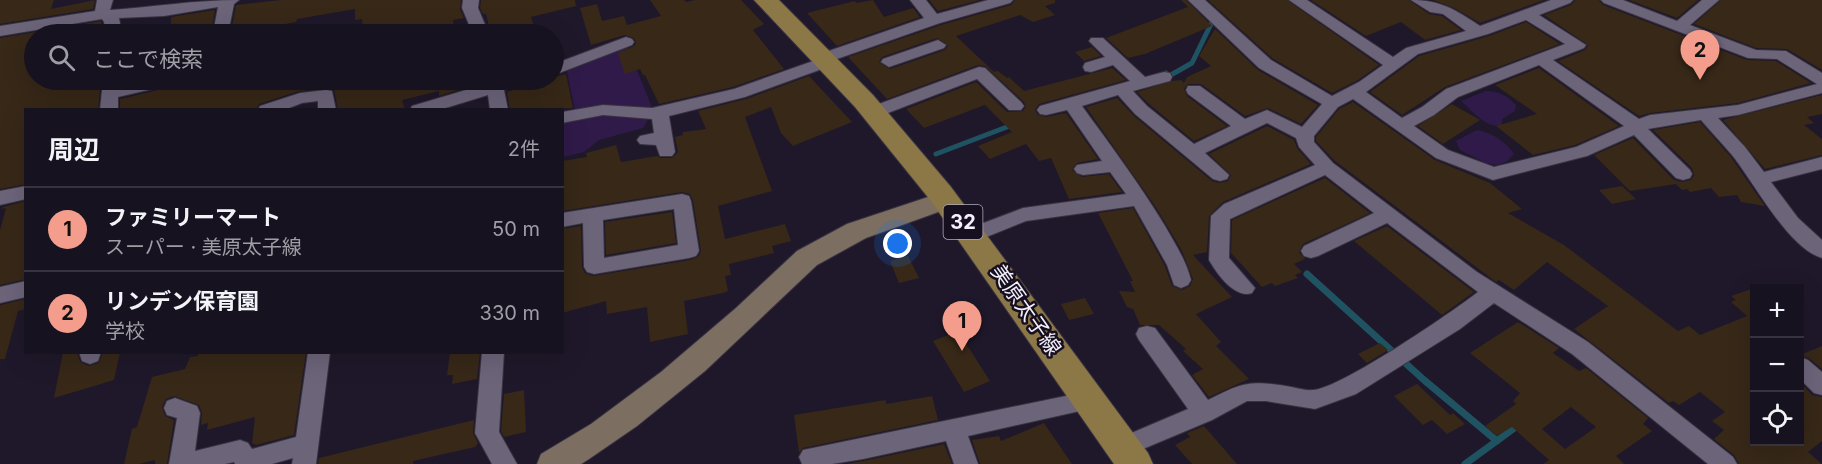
<!DOCTYPE html>
<html lang="ja">
<head>
<meta charset="utf-8">
<style>
	:root { --surface:#171220; --page:#201b29; --text:#f1f3f6; --muted:#9e9ea5; --line:#36323e; --accent:#f49d8c }
	body { margin:0; font-family:Inter,"Noto Sans JP",sans-serif; background:var(--page); color:var(--text) }
	.controls { position:absolute; right:18px; bottom:18px; display:grid; overflow:hidden; border-radius:0px; box-shadow:0 6px 24px #0002 }
	.controls button { width:54px; height:54px; display:grid; place-items:center; padding:0; border:0; border-bottom:2px solid var(--line); background:var(--surface); color:var(--text); font:30px sans-serif }
	.you { position:absolute; left:898px; top:244px; width:21px; height:21px; margin:-15px; border:4px solid #fff; border-radius:50%; background:#1a73e8; box-shadow:0 0 0 9px #1a73e833 }
	.badge { display:grid; place-items:center; width:39px; height:39px; border-radius:50%; background:var(--accent); color:#111; font-size:20px; font-weight:700 }
	.pin { position:absolute; translate:-50% -50px; filter:drop-shadow(0 2px 3px #0008) }
	.pin::after { content:''; position:absolute; top:32px; width:21px; height:18px; background:inherit; clip-path:polygon(0 0,100% 0,50% 100%) }
	.list { margin:0; padding:0; list-style:none }
	h2 { display:flex; justify-content:space-between; align-items:center; height:78px; margin:0; padding:0 24px; font-size:26px }
	h2 small { font-size:20px; font-weight:400; color:var(--muted) }
	.list li { display:grid; grid-template-columns:39px 1fr auto; gap:18px; align-items:center; box-sizing:border-box; height:84px; padding:0 24px; border-top:2px solid var(--line) }
	.list b { display:block; font-size:22px; white-space:nowrap }
	.list p { margin:0; font-size:20px; white-space:nowrap; color:var(--muted) }
	.list em { font-size:20px; font-style:normal; color:var(--muted) }
	.icon { flex:none; width:33px; height:33px; fill:none; stroke:currentColor; stroke-width:2; stroke-linecap:round; stroke-linejoin:round }
	.map { position:relative; flex:none; width:1822px; height:464px; overflow:hidden }
	.search { position:absolute; background:var(--surface); box-shadow:0 6px 24px #0002; left:24px; top:24px; width:540px; height:66px; display:flex; align-items:center; gap:15px; box-sizing:border-box; padding:0 21px; border-radius:33px; color:var(--muted); font-size:22px }
	.panel { position:absolute; background:var(--surface); box-shadow:0 6px 24px #0002; left:24px; top:108px; width:540px; height:246px; border-radius:0px }
	.map>svg:first-child { display:block }
	.green { fill:#301a49 }
	.lines { fill:none; stroke-linecap:round; stroke-linejoin:round }
	.stream-far1 { stroke:#1f5362; stroke-width:5 }
	.stream { stroke:#1f5362; stroke-width:7 }
	.building { fill:#372818; fill-rule:evenodd }
	.street-casing { stroke:#383341; stroke-width:2 }
	.secondary-casing { stroke:#383341; stroke-width:2 }
	.primary-casing { stroke:#383341; stroke-width:2 }
	.street { fill:#6c6479; fill-rule:evenodd }
	.secondary { fill:#7c6e60; fill-rule:evenodd }
	.primary { fill:#8c7746; fill-rule:evenodd }
	.labels { text-anchor:middle; stroke-width:5; stroke-linejoin:round; paint-order:stroke }
	.shield { fill:#160f20; stroke:#b1acb9; stroke-width:1.5 }
	.shield-label { font-size:20px; font-weight:bold; fill:#f3effb }
	.street-label { font-size:21px; fill:#f3effb; stroke:#160f20 }
</style>
</head>
<body>
<div class="map">
<svg width="1822" height="464" viewBox="0 0 1822 464">
	<rect width="100%" height="100%" fill="#1f182a"/>
	<path class="green" d="M627,46l26,64 -78,1 -9,-44z
		M1486,91c13,0 21,5 30,14l-1,6 -13,8v6c-14,5 -31,-15 -41,-24z
		M597,113l52,5 -6,10 -44,12 -15,12 -21,5v-35z
		M1477,130c16,3 28,11 37,24l-8,8 -9,3 -11,-2 -26,-13 -4,-9z"/>
	<g class="lines">
		<path class="stream-far1" d="M1166,73l3,3 23,-13 20,-41
			M936,154l76,-29"/>
		<path class="stream" d="M1307,274l117,106 73,61
			M1465,464l55,-40"/>
	</g>
	<path class="building" d="M0,0h54l-3,9 44,-9 -2,9 -93,15z
		M281,0h180l-1,9 4,9 -11,2 1,14h-91l-1,-15 -7,1v-11l-58,10 -1,3 -16,3 -1,9h-29l1,-5 -20,3 5,-27z
		M481,0h94l1,6 -45,11 5,17h-26l-1,-4 -18,4 -5,-20h-3l-3,-6z
		M650,0h34l2,2 9,-2h46l23,24 -11,6 31,39 -51,18 -74,17 -14,-29h-2l-3,-6 -15,5 -7,-21 16,-7 2,-3 -2,-5 -9,-3 -34,10 -11,-37 17,-4 5,17 22,-5 3,9 34,-9z
		M873,0l11,17 29,-9 7,9 -83,29 -30,-33 48,-12 1,2z
		M929,0h51l-42,11z
		M1015,0h40v3l-10,3 10,9 -22,7 -13,-7 -64,21 38,36 4,-1 9,7 2,-1 15,14 88,-23 14,12 -87,24 -4,6 3,5 8,2 20,-4 32,46 -21,4 -5,7 10,7 27,-3 13,18 -53,7 -18,-41 -12,3 -13,-17 -36,15 -12,-13 34,-14 -27,-27 -61,23 -18,-19 70,-27 31,30 16,-1 3,-5 -3,-5 -38,-35 -7,-1 -91,34 -39,-42 93,-32 70,-20zM937,38l11,7 -3,5 -55,19 -11,-7 3,-5z
		M1181,0h5l26,26 -67,28 -17,4 -22,-20 82,-31z
		M1208,0h79l92,65 -21,15 -26,13 -60,-35z
		M1311,0h98l20,14 13,2 19,14 -36,10 -24,-18 -35,14z
		M1433,0h111l-64,23 -24,-14z
		M1575,0h24l4,5 144,55 29,1 35,22 -73,20 -88,10 -11,3 -81,-55 27,-11 3,-5 -44,-30 27,-10z
		M1629,0h69l-21,18z
		M1721,0h101v70l-35,-21 -31,-1 -62,-24z
		M215,10l-4,24h-36v-8l-4,1v-10z
		M101,21l3,13h-70v46h67l-3,30h-72v74l-26,5v-151z
		M1526,22l34,22 -115,43 -43,28 -32,-23 49,-36 70,-20z
		M1215,29l43,41 60,35 -17,19 -33,-16 -23,8 -44,-32h-13l-4,5 3,7 40,30 -33,15 -45,-37 -12,-12 35,-11 9,-1 3,3 3,-6 24,-11 -12,-10z
		M1092,47l9,9 -17,5 -9,-9z
		M1539,68l80,58 -44,19 -42,10 -37,-29 41,-12 -42,-29z
		M566,74l7,34 -63,2 -3,-18 19,-6 3,-5 25,-1v-3z
		M809,76l43,46 -59,24 -12,-13 -10,-26 -26,10 27,74 -54,15 7,33 60,-15 6,17 -19,5 2,7 -45,11 2,11 -6,1 3,15 -5,2 -39,8 4,33 -38,8 -3,-35 -40,7 -1,-13 -44,12v-84l19,-3 1,41 3,6 8,3 97,-16 8,-3 3,-6 -8,-50 -3,-7 -8,-2 -120,19v-50l25,-4 -1,-4 30,-8 5,17 36,-6 3,2h12l6,-6 -3,-15 8,-2v-3l23,-3 -8,-18 48,-12z
		M178,80h286v8l-25,8v-5l-37,9 3,10h-67l-4,-21 -8,-1 -27,3 -40,13 -3,6h-136v-11l55,-13z
		M1822,95v19l-15,3 7,6 -10,2 18,14v16l-57,14 -42,-49z
		M1117,98l17,18 78,65 7,2 9,-2 3,-6 -22,-21 58,-28 27,14 3,8 14,16 -88,38 -14,14 -2,36 -14,3 39,42 -36,17 25,28 -5,4 33,33 -40,18 -17,-22 11,-6 -20,-18 3,-2 -27,-24h-19l-7,-16 -6,-2 -8,-16 16,1 -5,-11h3l-35,-68 35,-5 32,58 7,20 10,4 8,-4 3,-7 -11,-28 -25,-42 -71,-102z
		M1353,102l82,58 55,23 32,26 -14,4 56,32 114,86 11,-5 11,9 47,-19 -16,-14 5,-2 -5,-4 24,-8v153h45v-59l12,13 10,2v44l-14,11 14,12h-83l-5,-9 -20,-16 10,-9 -12,-9 13,-9 -25,-20 -21,13 -6,-4 -4,2 -95,-74 34,-23 -61,-44 -33,28 -15,-10 -3,2 -161,-121 -19,-20v-4l23,-28z
		M1452,104l28,16 -37,24 -25,-18z
		M1700,122l30,34 35,50 -24,-4 -4,-7 -18,2 -8,-9 -21,4 -3,-3 -5,1 -6,-6 -46,7 -36,-36 39,-17 41,42 8,2 9,-2 3,-5 -2,-7 -39,-38z
		M1325,178l45,35 -67,31 -4,8 6,7 -11,5 8,8 -7,3 3,3 -23,8 -3,-3 -10,4 -31,-34 1,-33z
		M1622,186l14,13 -24,5 -13,-14z
		M26,201v78l-26,6v-55l6,-22 -4,1 1,-2z
		M672,212l4,31 -70,12 -1,-33z
		M1387,226l87,66 -32,23 -88,-74z
		M908,256l11,22 -20,5 -9,-22z
		M1085,298l9,16 -25,6 -8,-16z
		M26,299v10l-8,2 -13,48h-5v-54z
		M1518,322l41,26 -6,5 26,18 7,-3 62,50 -5,6 9,7 -36,25 8,8h-81l6,-4 -37,-33 -15,9 -12,-10 31,-22 -3,-3 7,-8 -50,-40zM1571,407l25,20 -31,22 -23,-20z
		M958,331l32,50 -26,11 -31,-51z
		M1380,343l8,7 -21,13 -9,-9z
		M1822,346v23l-13,-11 -9,-3z
		M63,352h14l3,10 9,4 10,-3 4,-11h17l-6,28 -60,18z
		M198,352h108l-12,83 -38,10 -4,-2 3,-26 -48,13 1,-7 -7,2 1,-12 -3,-8 -25,-9 -8,3 -4,8 3,9 9,4 -7,44h-12v-4l-16,4h-15l8,-35 5,-2 15,-50 33,-8 5,-12 8,-1z
		M450,352h30l-3,27 -25,5 1,-9h-6z
		M1417,384l33,31 3,-2 12,11 -18,10 -15,-14 -9,5 -29,-29z
		M524,390l2,42 -22,5 -3,-6 3,-37z
		M932,396l6,24 -135,28 -4,5 -5,-38 92,-15v4z
		M474,420l-1,13 5,10 -3,4 -62,14v3h-95l1,-6z
		M1044,423l28,41h-92l-8,-24 27,-4 2,5z
		M1204,426l33,38h-45l-17,-19 15,-8 -3,-4z
		M944,444l8,20h-106l17,-3z"/>
	<g class="lines">
		<defs>
			<path id="street" d="M97,0h16l-3,10c43,-3 86,-10 129,-10l-5,4 -6,30 -15,-1 5,-26 -54,9 -45,2 3,16h-16l-2,-12 -2,-3 -102,17v-10l95,-15z
				M463,0h16l-1,8 11,26h-16l-11,-26z
				M910,0h16l11,14 51,-14h25l-3,3 -70,20 -106,37 1,2 -2,3 -88,32 -76,19 6,36 -3,4h-12l-4,-11 -16,-1 -3,-4 3,-4 14,-3 -2,-14 -49,-4 -41,8v-11l41,-7 49,3 82,-19 82,-29 -1,-2 2,-3 107,-37z
				M1188,0h17l66,60 61,36 27,-14 24,-17 -94,-65h18l86,57 13,-9 60,-17 -23,-17 -13,-2 -19,-12c30,0 45,10 69,26l71,-26h22l-3,3 -31,12 47,30 -2,3 -31,12 86,59 11,-4 88,-10 79,-21 -40,-25 -29,-1 -144,-55 -3,-3h22l54,21 25,-21h17l-29,25 66,25 30,1 36,22v20l-84,22 -20,3 27,29 19,25 58,-15v12l-51,13 27,36 24,22v18c-34,-10 -68,-76 -90,-103 -10,-12 -21,-23 -31,-35l-53,9 42,41 2,4 -2,4 -7,2 -7,-2 -42,-43 -47,21 -94,24 -57,-22 -83,-59 -15,8 -24,29v6l19,21 144,109 111,70 145,115 4,7h-29l-136,-110 -78,-51 -34,26 -104,65 -41,15 -49,-8h-19l-35,19 -81,34 -8,3 -8,-3 -4,-7 4,-7 73,-31 -49,-69 -3,-6 3,-6 8,-2 8,2 53,72c33,-17 41,-20 78,-14 8,1 19,5 27,4 27,-1 139,-78 165,-98l-91,-69 -69,33 -7,2 -7,-2 -3,-5 3,-5 70,-33 -49,-38 -95,44 -1,39 26,30 -3,5c-17,6 -35,-19 -43,-33l2,-44 13,-12 91,-39 -16,-18 -3,-9 -29,-15 -62,30 24,22 -2,4 -7,2 -7,-2 -78,-65 -17,-19 -36,11c29,40 57,77 83,120 10,18 21,34 26,54l-3,5 -7,3 -7,-3 -7,-20 -33,-59 -108,15 -47,19 -7,2 -7,-2 -3,-5 3,-5 58,-22 103,-14 -16,-22 -27,3 -6,-2 -3,-4 3,-4 25,-4 -35,-51 -21,5 -6,-1 -3,-4 3,-4 90,-25 -17,-16 -22,7 -6,-1 -2,-4 2,-4 20,-6 -16,-16 2,-3h12l42,39 19,-5 6,1 2,4 -2,4 -37,10 14,15 47,38 37,-18 -43,-32 -2,-4 2,-4h12l45,33 22,-9 35,17 20,-23 -63,-36zM1526,20l39,24 -119,45 -24,18 -20,11 -36,-26 52,-38 70,-20zM1539,65l85,61 -48,21 -82,20 -46,-17 -34,-24 20,-11 24,-18z
				M626,37l6,2 2,3 -2,3 -78,30v-11z
				M938,40l8,5 -2,3 -55,19 -8,-5 2,-3z
				M979,67l6,1 36,34 3,4 -3,4h-12l-32,-31 -97,37h-12l-3,-4 3,-4z
				M103,80h16v7l30,-7h27l-2,4 -56,13v13h-18z
				M486,80h41l-2,4 -21,6 4,20h-18l-2,-15 -49,15h-29l2,-4 74,-22z
				M326,90l6,1 4,19h-18v-9l-16,2 -18,7h-26l2,-4 40,-13z
				M26,186v13l-26,6v-14z
				M682,194l7,2 2,5 8,50 -3,5 -7,2 -95,16 -7,-2 -3,-5 -1,-44 -21,4v-14zM674,209l4,36 -74,13 -1,-38z
				M26,281v16l-26,6v-16z
				M79,352h22l-3,9 -8,3 -8,-3z
				M308,352h22l-14,112h-24l1,-6 -21,6h-37l-1,-2 -9,2h-56l8,-46 -10,-3 -3,-7 3,-7 8,-3 22,8 3,7 -5,38 45,-11 8,3 4,6 44,-12z
				M482,352h22l-5,80 18,32h-25l-17,-31z
				M1800,357l8,3 14,12v23l-8,-2 -14,-14z
				M1090,391l8,2 3,7 -3,7 -130,29 10,28h-24l-8,-23 -83,18 -31,5h-30l-3,-7 4,-7z"/>
			<path id="secondary" d="M946,191l9,3 4,6 -4,6 -89,32 -49,27 -112,106 -68,55 -48,33 -8,5h-44l4,-10 50,-30 70,-52 75,-64 61,-57 50,-27z"/>
			<path id="primary" d="M754,0h25l94,95 78,92 197,266 5,11h-39l-183,-263 -76,-94z"/>
		</defs>
		<use href="#street" class="street-casing"/>
		<use href="#secondary" class="secondary-casing"/>
		<use href="#primary" class="primary-casing"/>
		<use href="#street" class="street"/>
		<use href="#secondary" class="secondary"/>
		<use href="#primary" class="primary"/>
	</g>
	<g class="labels">
		<rect class="shield" x="943.5" y="205" width="39" height="34" rx="4.5"/>
		<g class="shield-label">
			<text x="963" y="229">32</text>
		</g>
		<g class="street-label">
			<text transform="translate(1026 310) rotate(55)" y="7">美原太子線</text>
		</g>
	</g>
</svg>
<div class="controls">
<button>+</button>
<button>−</button>
<button><svg class="icon" aria-label="locate" viewBox="0 0 24 24"><circle cx="12" cy="12" r="6"/><path d="M12 2v4M12 18v4M2 12h4M18 12h4"/></svg></button>
</div>
<div class="you"></div>
<div class="pin badge" style="left:962px;top:351px">1</div>
<div class="pin badge" style="left:1700px;top:80px">2</div>
<div class="search"><svg class="icon" aria-label="search" viewBox="0 0 24 24"><circle cx="10" cy="10" r="6"/><path d="M15 15l6 6"/></svg>ここで検索</div>
<section class="panel">
<h2>周辺<small>2件</small></h2>
<ul class="list">
<li><span class="badge">1</span><div><b>ファミリーマート</b><p>スーパー · 美原太子線</p></div><em>50 m</em></li>
<li><span class="badge">2</span><div><b>リンデン保育園</b><p>学校</p></div><em>330 m</em></li>
</ul>
</section>
</div>
</body>
</html>
